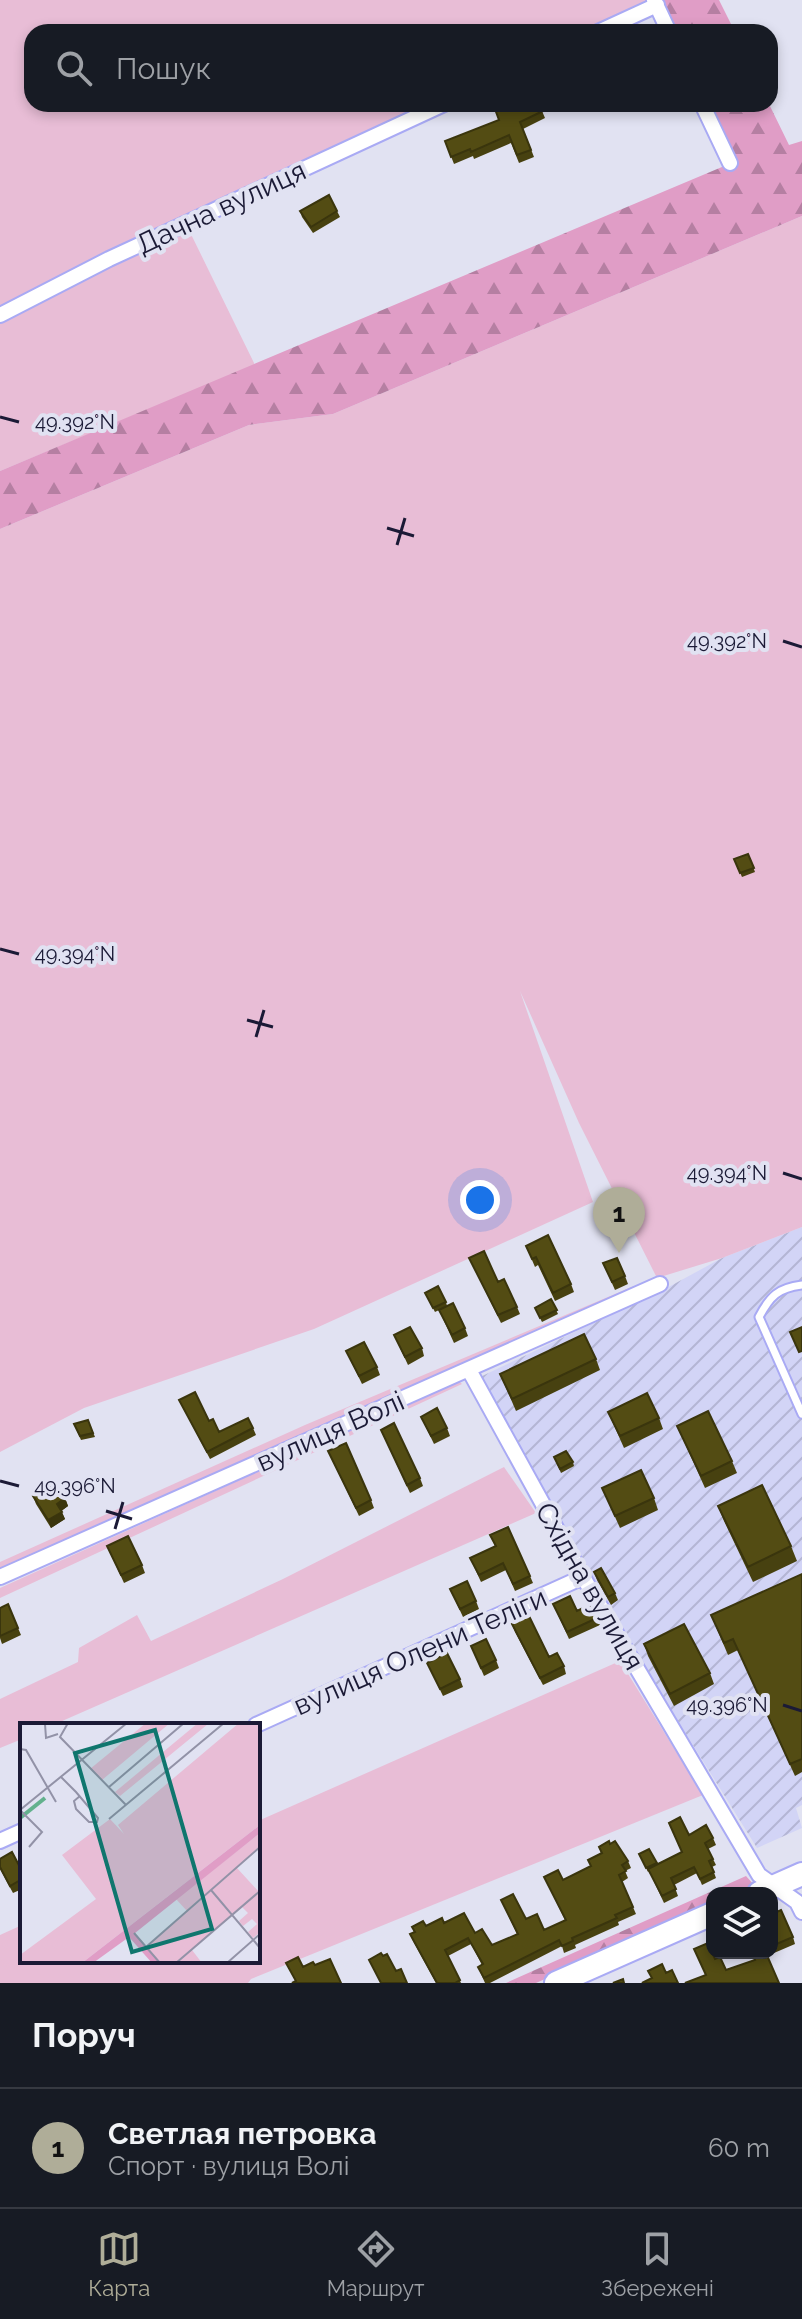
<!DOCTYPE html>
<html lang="uk">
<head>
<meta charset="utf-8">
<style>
	:root { --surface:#171b24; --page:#242831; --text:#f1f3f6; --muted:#9ea1a6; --line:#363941; --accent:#afad98 }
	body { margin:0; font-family:Raleway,sans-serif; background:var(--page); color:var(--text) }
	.controls { position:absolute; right:24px; bottom:24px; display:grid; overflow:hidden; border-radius:16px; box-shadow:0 4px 12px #0003 }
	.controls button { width:72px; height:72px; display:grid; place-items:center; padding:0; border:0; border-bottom:2px solid var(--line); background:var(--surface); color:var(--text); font:40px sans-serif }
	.you { position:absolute; left:480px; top:1200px; width:28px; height:28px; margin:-20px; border:6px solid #fff; border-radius:50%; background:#1a73e8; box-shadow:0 0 0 12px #1a73e833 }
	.badge { display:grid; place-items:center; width:52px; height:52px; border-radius:50%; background:var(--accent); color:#111; font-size:26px; font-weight:700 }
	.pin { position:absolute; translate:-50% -66px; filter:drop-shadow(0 2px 4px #0008) }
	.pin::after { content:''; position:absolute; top:42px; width:28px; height:24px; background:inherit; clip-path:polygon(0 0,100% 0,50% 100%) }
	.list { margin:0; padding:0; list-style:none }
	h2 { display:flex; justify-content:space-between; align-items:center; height:104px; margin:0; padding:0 32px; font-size:34px }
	h2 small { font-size:26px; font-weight:400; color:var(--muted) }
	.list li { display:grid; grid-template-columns:52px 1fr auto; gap:24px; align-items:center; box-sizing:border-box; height:120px; padding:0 32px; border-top:2px solid var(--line) }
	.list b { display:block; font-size:30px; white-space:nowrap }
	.list p { margin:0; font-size:26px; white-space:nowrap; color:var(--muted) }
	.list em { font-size:26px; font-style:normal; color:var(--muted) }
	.icon { flex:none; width:44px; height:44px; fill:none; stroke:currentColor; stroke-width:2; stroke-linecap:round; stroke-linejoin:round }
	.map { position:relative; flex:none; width:802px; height:1983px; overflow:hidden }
	.search { position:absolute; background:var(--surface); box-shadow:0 4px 12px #0003; left:24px; right:24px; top:24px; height:88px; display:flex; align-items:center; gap:20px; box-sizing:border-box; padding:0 28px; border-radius:24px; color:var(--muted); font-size:30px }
	.sheet { height:224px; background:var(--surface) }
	nav { display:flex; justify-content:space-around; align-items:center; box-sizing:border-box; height:112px; border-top:2px solid var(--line); background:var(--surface); font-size:22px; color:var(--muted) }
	nav a { display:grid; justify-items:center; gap:4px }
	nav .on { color:var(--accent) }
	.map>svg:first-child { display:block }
	.industrial { fill:url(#industrial-furrows) }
	.green { fill:#e8bdd6 }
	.forest { fill:url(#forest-firs) }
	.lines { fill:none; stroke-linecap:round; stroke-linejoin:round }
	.service-casing { stroke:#a9aaf4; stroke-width:11 }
	.minor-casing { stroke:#a9aaf4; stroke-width:18 }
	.primary-casing { stroke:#a9aaf4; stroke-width:26 }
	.service { stroke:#fff; stroke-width:7 }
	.minor { stroke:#fff; stroke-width:14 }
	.primary { stroke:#fff; stroke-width:22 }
	.wall { fill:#474110 }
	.shaded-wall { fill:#3a350d }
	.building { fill:#534c13; stroke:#3a350d; stroke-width:2 }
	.ticks { fill:none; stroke:#1b1a36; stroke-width:3 }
	.labels { text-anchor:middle; stroke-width:8; stroke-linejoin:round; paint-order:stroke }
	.street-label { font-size:28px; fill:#1b1a36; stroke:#e1e2f2 }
	.inset-river { fill:none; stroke:#63b18d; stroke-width:4 }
	.inset-road { fill:none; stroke:#9292a7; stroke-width:2 }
	.view { fill:#0f766e; fill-opacity:0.15; stroke:#0f766e; stroke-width:4 }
	.inset-edge { fill:none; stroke:#1b1a36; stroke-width:4 }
	.ticks-label { font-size:20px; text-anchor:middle; fill:#1b1a36; stroke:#e1e2f2; stroke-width:8; stroke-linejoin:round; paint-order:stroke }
</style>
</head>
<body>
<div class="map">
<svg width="802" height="1983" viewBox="0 0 802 1983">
	<defs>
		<pattern id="industrial-furrows" width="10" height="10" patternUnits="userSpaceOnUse" patternTransform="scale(2)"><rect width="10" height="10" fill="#d2d4f6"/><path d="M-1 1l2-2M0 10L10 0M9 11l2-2" fill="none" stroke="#b4b5d4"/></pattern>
		<pattern id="forest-firs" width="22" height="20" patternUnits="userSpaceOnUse" patternTransform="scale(2)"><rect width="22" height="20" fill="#e09dc6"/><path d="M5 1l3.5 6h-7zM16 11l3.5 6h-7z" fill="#b57fa2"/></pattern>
	</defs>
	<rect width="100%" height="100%" fill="#e1e2f2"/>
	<path class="industrial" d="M802,1227v578l-6,3 6,20 -45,20 -161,-259 -118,-211 185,-88 59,-32z"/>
	<path class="green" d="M0,0h654l-56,32h-566v72h412l-258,120 69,141 -255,106z
		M802,216v1011l-80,31 -65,20 -78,-155 -59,-132 73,211 -279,127 -230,79 -84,44v-923l249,-104 84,-11z
		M634,1286v5l-634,281v-10l305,-137z
		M459,1381l3,3 -462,214v-10z
		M504,1467l32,46 -483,212h-31v14l-22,9v-49l78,-37 1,-14 58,-33 14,26 132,-62z
		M620,1661l83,134 -452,184 -3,4h-248v-48l22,-10v36h236v-140z"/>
	<path class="forest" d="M654,0h65l16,32h-66z
		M702,104h67l20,41 13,-4v75l-469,198 -84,11 -249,104v-58l729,-307z
		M746,1876l9,10 -16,7h-27v12l-176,78h-30z"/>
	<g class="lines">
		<defs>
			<path id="service" d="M802,1285c-24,3 -32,11 -43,32l43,97"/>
			<path id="minor" d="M654,0l15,32
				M598,32l59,-27
				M702,104l28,59
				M0,315l109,-56 335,-155
				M469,1370l114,207 176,298 38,27 5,10
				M0,1577l660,-293
				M256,1725l327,-148
				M0,1841l22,-10"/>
			<path id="primary" d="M759,1893l43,-19
				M556,1983l156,-69"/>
		</defs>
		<use href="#service" class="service-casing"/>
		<use href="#minor" class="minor-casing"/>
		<use href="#primary" class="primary-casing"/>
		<use href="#service" class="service"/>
		<use href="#minor" class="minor"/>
		<use href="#primary" class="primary"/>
	</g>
	<path class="wall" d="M539,104l6,14 -22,11 11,28 -15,6 -8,-20 -37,16 -1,-3 -19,8 -9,-23 54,-21 -4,-11 15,-3z
		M300,211h37l3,6 -27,16 -11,-16z
		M748,854l7,18 -13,5 -8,-18z
		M526,1246l45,38 3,8 -19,9 -17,-36 -3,2z
		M469,1258l29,24 19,25 3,7 -19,9z
		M603,1263l22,13 3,8 -13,6z
		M427,1297l19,5 1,4 -12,6z
		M551,1299l7,15 -16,8 -7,-14z
		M439,1310l26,18 3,8 -14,7z
		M394,1335l28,13 2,8 -16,9z
		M346,1351l31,16 3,8 -18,9z
		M596,1359l4,11 -84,41 -16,-37z
		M179,1400l30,21 10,11 34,-4 3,7 -46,24z
		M608,1412l51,6 4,11 -39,19z
		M421,1417l26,11 3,8 -16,8z
		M88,1420l7,17 -14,3 -7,-16z
		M677,1426l55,35 5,12 -32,15z
		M381,1430l39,48 3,8 -13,7z
		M328,1451l43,49 3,8 -15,8z
		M554,1457l19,5 1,4 -13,7z
		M602,1488l52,10 4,12 -38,18z
		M33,1496l32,2 3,8 -7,5 4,8 -14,9 -15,-24z
		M718,1506l73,40 6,15 -44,21 -29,-61z
		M490,1535l40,41 3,7 -18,8 -9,-21 -25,12 -11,-24 25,-12z
		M107,1546l35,19 3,8 -21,10z
		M594,1572l21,21 3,7 -7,5 -14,-25z
		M802,1574v198l-7,4 -57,-126 -10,5 -17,-40z
		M450,1589l26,12 3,8 -16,8z
		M553,1604l44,14 3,7 -31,14z
		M0,1608l18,20 3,7 -19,9 -2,-6z
		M512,1624l37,33 15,9 2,8 -23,11 -28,-53z
		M644,1644l66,29 4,11 -40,22 -26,-50z
		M471,1646l25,14 3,8 -15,8z
		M427,1663l33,16 3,8 -20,9z
		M669,1823l20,12 24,3 3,7 -8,4 8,16 -4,2 4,11 -14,7 -5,-12 -23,12 4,11 -14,7 -15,-32 -1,1 -9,-18 10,-5 8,15 25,-12z
		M610,1844l18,17 3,7 -6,3 3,7 -6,4 14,32 -18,8 1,3 -44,20 1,3 -12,5 -2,-7 -72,37h-5l-7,-16 4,-2 -11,-21 -23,12 13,27h-25l-23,-42 -3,-7 4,-2 -2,-5 14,-1 18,-3 31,10 17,12 25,-11 -16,-34 25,19 18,11 21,-10 -21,-43 19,3 28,-14 -3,-6 13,-7 -2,-6z
		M0,1859l22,12v18l-9,4 -13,-24z
		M772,1914l21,23 2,7 -28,12 -82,27 20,-8 10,-16 11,11 29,-10 -3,-7h20z"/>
	<path class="shaded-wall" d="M65,1498l3,8 -8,6 -3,-8z
		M62,1512l3,7 -14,9 -3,-8z"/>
	<path class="building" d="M507,104h2l1,2 4,-2h25l4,7 -23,11 11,28 -14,5 -8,-20 -38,17 -1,-3 -19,8 -6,-16 54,-21 -4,-11z
		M329,195l8,16 -26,16 -11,-16z
		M748,854l6,14 -14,5 -6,-14z
		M548,1235l23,49 -18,9 -17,-36 -4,2 -6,-13z
		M484,1251l14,31 6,-3 13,28 -19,8 -29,-57z
		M617,1258l8,18 -13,6 -9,-19z
		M438,1286l8,16 -13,6 -8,-15z
		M551,1299l6,11 -17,8 -5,-10z
		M453,1303l12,25 -13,7 -13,-25z
		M410,1327l12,21 -17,9 -11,-22z
		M802,1327v24l-3,1 -9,-20z
		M584,1334l12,25 -84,40 -12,-25z
		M364,1342l13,25 -18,9 -13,-25z
		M195,1392l14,29 4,-2 6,13 29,-14 5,10 -46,24 -28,-52z
		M647,1393l12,25 -39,18 -12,-24z
		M437,1408l10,20 -16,8 -10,-19z
		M708,1411l24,50 -31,15 -24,-50z
		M88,1420l5,13 -13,3 -6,-12z
		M394,1423l26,55 -13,7 -26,-55z
		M346,1443l25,57 -15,8 -28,-57z
		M566,1451l7,11 -13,7 -6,-12z
		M641,1470l13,28 -39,18 -13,-28z
		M55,1482l10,16 -8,6 5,8 -14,8 -15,-24z
		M762,1485l29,61 -43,21 -30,-61z
		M508,1527l22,49 -17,8 -10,-21 -24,12 -9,-17 26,-12 -6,-11z
		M128,1536l14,29 -21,10 -14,-29z
		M601,1568l14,25 -7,4 -14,-25z
		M802,1574v185l-12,5 -57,-125 -9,4 -13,-28z
		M467,1581l9,20 -16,8 -10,-20z
		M570,1596l7,15 12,-6 8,13 -30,14 -14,-28z
		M8,1604l10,24 -18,8v-28z
		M529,1616l20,41 8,-4 7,13 -24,12 -28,-54z
		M684,1624l26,49 -40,21 -26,-50z
		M486,1639l10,21 -15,8 -10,-22z
		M447,1653l13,26 -20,10 -13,-26z
		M680,1817l9,18 17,-10 7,13 -8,5 8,16 -4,2 5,11 -14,7 -6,-12 -23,11 5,11 -14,7 -14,-27 34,-17 -13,-29z
		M609,1841l1,3 5,-3 13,20 -6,4 4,6 -7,4 14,32 -18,8 2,3 -45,20 1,3 -11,5 -3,-6 -75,38 -6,-11 5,-3 -15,-26 -23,12 15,30 -5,3h-18l-27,-49 5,-2 -3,-5 11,-6 3,5 16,-8 2,5 20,-10 11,20 7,-4 10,16 26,-11 -17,-34 12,-6 13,25 11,-5 7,16 22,-10 -22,-43 14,-7 5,10 28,-14 -3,-6 14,-7 -3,-6z
		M649,1849l8,14 -11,5 -7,-14z
		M12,1852l10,19v8l-12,7 -10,-19v-8z
		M781,1910l12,27 -21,9v-32z
		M708,1943l7,16 5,-2 6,13 29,-10 -3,-7h14l13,30h-94l21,-8 -12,-26z
		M381,1953l2,3 4,-2 9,17 5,-2 6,14h-26l-12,-23z
		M298,1957l5,10 10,-5 2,3 15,-6 11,24h-49l4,-2 -10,-18z
		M662,1964l4,9 6,-3 6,13h-36l10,-5 -4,-7z
		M623,1979l1,4h-11z"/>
	<path class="ticks" d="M0,417l19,5M387,528l27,8M397,545l8,-27M783,641l19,6M0,949l19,5M247,1020l26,7M256,1037l8,-27M783,1173l19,6M0,1481l19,5M106,1511l26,8M115,1529l8,-27M783,1705l19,6"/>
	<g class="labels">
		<g class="street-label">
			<text transform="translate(221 207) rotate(-25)" y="10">Дачна вулиця</text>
			<text transform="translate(330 1431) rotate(-24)" y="10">вулиця Волі</text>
			<text transform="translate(590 1586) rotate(60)" y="10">Східна вулиця</text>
			<text transform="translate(420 1651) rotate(-24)" y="10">вулиця Олени Теліги</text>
		</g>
	</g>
	<g transform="translate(20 1723)">
		<rect width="240" height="240" fill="#e1e2f2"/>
		<path d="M126,0h24l-68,57 -12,-11zM178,0l10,1 -88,72 -5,-4zM219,0h21v102l-178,138h-62v-8l76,-56 -34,-44 48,-36 14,15 -6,-9zM240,110v14l-23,21 23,25v39l-7,6 -5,-6 9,-8 -5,-5 -9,7 -4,-5 9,-8 -6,-6 -50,43 10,13h-42l-14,-16 41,-36 -11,-12z" fill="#e8bdd6"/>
		<path d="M240,102v8l-125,100 25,30h-8l-23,-26 -36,26h-11z" fill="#e09dc6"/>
		<path class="inset-river" d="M0,95l25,-20"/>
		<path class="inset-road" d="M48,0l-8,14 66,68M25,1l1,14 12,-4M0,26l6,1 30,52M41,54l15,15 22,26 -1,4h-8l-13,-13 -2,-8 6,-5M89,64l75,-64M0,87l22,22 -13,15M0,87l107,-87M89,96l115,-96M191,167l49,58M114,210l26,30M126,224l114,-100M156,240l84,-72M207,240l33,-29"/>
		<path class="view" d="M135,7l57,199 -80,23 -57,-199z"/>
		<rect width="240" height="240" class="inset-edge"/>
	</g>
	<g class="ticks-label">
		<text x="75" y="429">49.392°N</text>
		<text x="727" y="648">49.392°N</text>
		<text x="75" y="961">49.394°N</text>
		<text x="727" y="1180">49.394°N</text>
		<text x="75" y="1493">49.396°N</text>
		<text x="727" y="1712">49.396°N</text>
	</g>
</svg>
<div class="controls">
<button><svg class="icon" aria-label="layers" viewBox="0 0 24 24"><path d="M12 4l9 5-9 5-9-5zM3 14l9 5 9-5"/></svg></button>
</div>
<div class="you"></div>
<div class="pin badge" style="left:619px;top:1253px">1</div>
<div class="search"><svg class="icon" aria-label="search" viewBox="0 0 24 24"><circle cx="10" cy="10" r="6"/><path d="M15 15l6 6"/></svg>Пошук</div>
</div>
<section class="sheet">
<h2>Поруч<small></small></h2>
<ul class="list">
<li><span class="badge">1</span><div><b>Светлая петровка</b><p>Спорт · вулиця Волі</p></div><em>60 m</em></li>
</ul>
</section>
<nav>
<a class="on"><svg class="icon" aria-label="map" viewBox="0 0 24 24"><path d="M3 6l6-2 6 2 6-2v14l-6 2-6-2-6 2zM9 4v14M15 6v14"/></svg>Карта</a>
<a><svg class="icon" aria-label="directions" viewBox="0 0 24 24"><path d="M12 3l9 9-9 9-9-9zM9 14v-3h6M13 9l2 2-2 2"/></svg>Маршрут</a>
<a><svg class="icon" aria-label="saved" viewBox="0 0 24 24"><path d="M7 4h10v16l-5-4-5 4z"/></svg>Збережені</a>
</nav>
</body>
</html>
